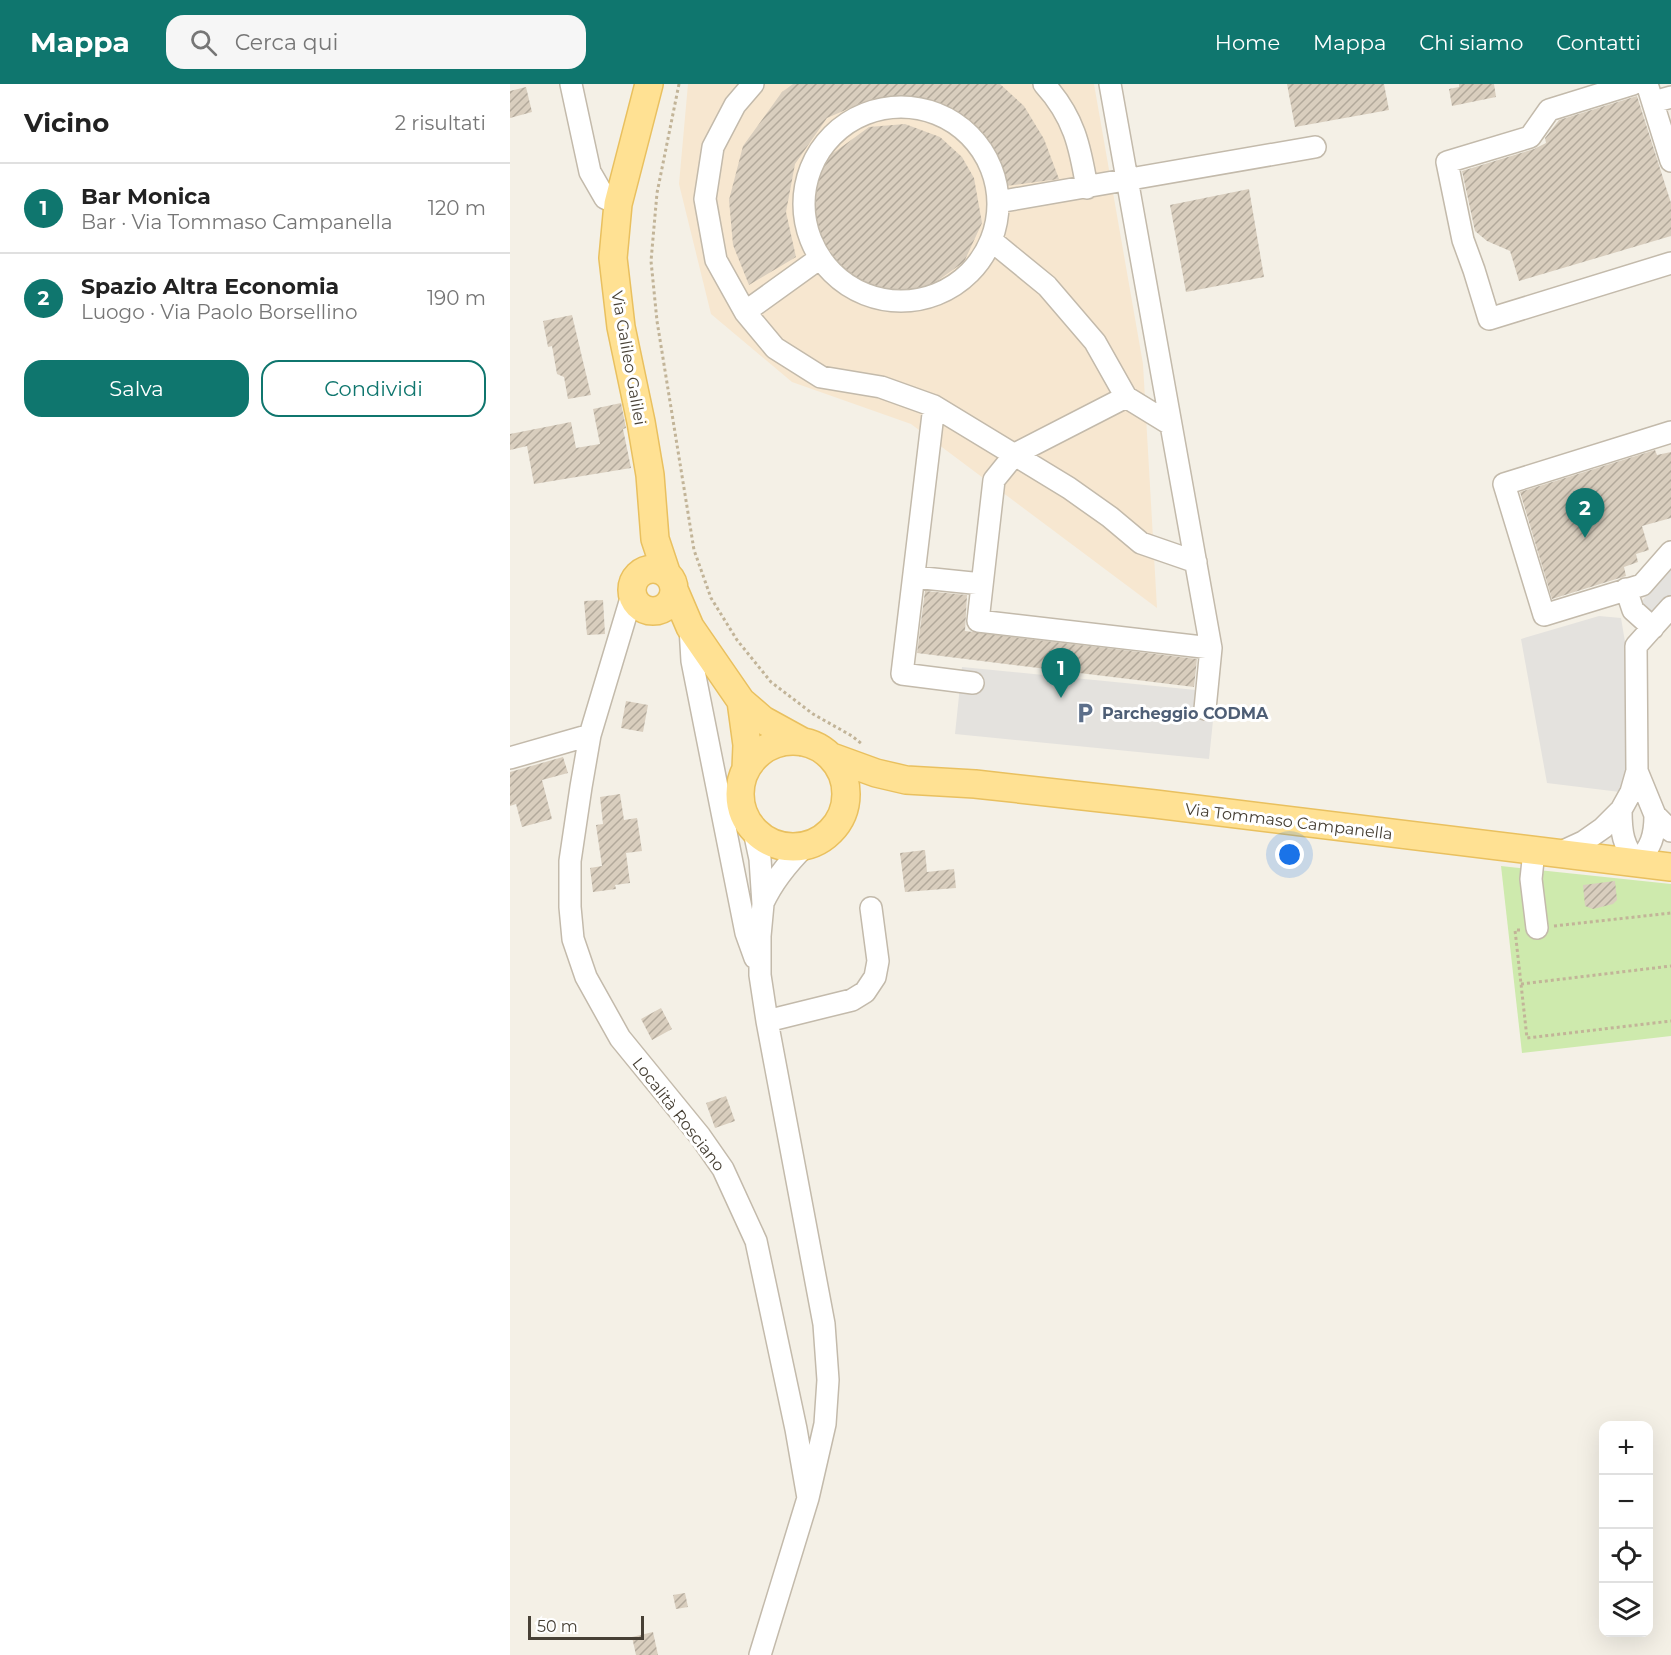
<!DOCTYPE html>
<html lang="it">
<head>
<meta charset="utf-8">
<style>
	:root { --surface:#fff; --page:#f6f6f6; --text:#222; --muted:#767676; --line:#e0e0e0; --accent:#0f766e }
	body { margin:0; font-family:Montserrat,sans-serif; background:var(--page); color:var(--text) }
	.controls { position:absolute; right:18px; bottom:18px; display:grid; overflow:hidden; border-radius:12px; box-shadow:0 6px 24px #0002 }
	.controls button { width:54px; height:54px; display:grid; place-items:center; padding:0; border:0; border-bottom:2px solid var(--line); background:var(--surface); color:var(--text); font:30px sans-serif }
	.scale { position:absolute; left:18px; bottom:15px; width:116px; box-sizing:border-box; padding-left:6px; border:3px solid #474035; border-top:0; font-size:16px; line-height:21px; white-space:nowrap; color:#474035; -webkit-text-stroke:4px #fff; paint-order:stroke }
	.you { position:absolute; left:780px; top:771px; width:21px; height:21px; margin:-15px; border:4px solid #fff; border-radius:50%; background:#1a73e8; box-shadow:0 0 0 9px #1a73e833 }
	.badge { display:grid; place-items:center; width:39px; height:39px; border-radius:50%; background:var(--accent); color:#fff; font-size:20px; font-weight:700 }
	.pin { position:absolute; translate:-50% -50px; filter:drop-shadow(0 2px 3px #0008) }
	.pin::after { content:''; position:absolute; top:32px; width:21px; height:18px; background:inherit; clip-path:polygon(0 0,100% 0,50% 100%) }
	.list { margin:0; padding:0; list-style:none }
	h2 { display:flex; justify-content:space-between; align-items:center; height:78px; margin:0; padding:0 24px; font-size:26px }
	h2 small { font-size:20px; font-weight:400; color:var(--muted) }
	.list li { display:grid; grid-template-columns:39px 1fr auto; gap:18px; align-items:center; box-sizing:border-box; height:90px; padding:0 24px; border-top:2px solid var(--line) }
	.list b { display:block; font-size:22px; white-space:nowrap }
	.list p { margin:0; font-size:20px; white-space:nowrap; color:var(--muted) }
	.list em { font-size:20px; font-style:normal; color:var(--muted) }
	.actions { display:flex; gap:12px; padding:18px 24px }
	.actions a { flex:1; padding:14px 0; border:2px solid var(--accent); border-radius:18px; text-align:center; font-size:21px; color:var(--accent) }
	.actions .main { background:var(--accent); color:#fff }
	.icon { flex:none; width:33px; height:33px; fill:none; stroke:currentColor; stroke-width:2; stroke-linecap:round; stroke-linejoin:round }
	.map { position:relative; flex:none; width:1161px; height:1571px; overflow:hidden }
	header { display:flex; align-items:center; gap:36px; box-sizing:border-box; height:84px; padding:0 30px; background:var(--accent); color:#fff }
	header strong { font-size:28px }
	nav { display:flex; gap:33px; margin-inline-start:auto; font-size:21px }
	.search { width:420px; height:54px; background:var(--page); display:flex; align-items:center; gap:15px; box-sizing:border-box; padding:0 21px; border-radius:18px; color:var(--muted); font-size:22px }
	main { display:flex }
	aside { flex:1; background:var(--surface) }
	.map>svg:first-child { display:block }
	.commercial { fill:#f7e7d0 }
	.garden { fill:#ceeaad }
	.parking { fill:#e4e2de }
	.building { fill:url(#building-hatch) }
	.lines { fill:none; stroke-linecap:round; stroke-linejoin:round }
	.minor-casing { stroke:#c3baab; stroke-width:24 }
	.major-casing { stroke:#e9c05f; stroke-width:30 }
	.path { stroke:#c2b498; stroke-width:3; stroke-dasharray:3 3; stroke-linecap:butt }
	.minor { stroke:#fff; stroke-width:21 }
	.major { stroke:#ffe193; stroke-width:27 }
	.labels { text-anchor:middle; stroke-width:6; stroke-linejoin:round; paint-order:stroke }
	.street-label { font-size:16px; fill:#474035; stroke:#fff }
	.service-label { font-size:16px; font-weight:bold; fill:#4e5e75; stroke:#fff; text-anchor:start }
</style>
</head>
<body>
<header>
<strong>Mappa</strong>
<div class="search"><svg class="icon" aria-label="search" viewBox="0 0 24 24"><circle cx="10" cy="10" r="6"/><path d="M15 15l6 6"/></svg>Cerca qui</div>
<nav><a>Home</a><a>Mappa</a><a>Chi siamo</a><a>Contatti</a></nav>
</header>
<main>
<aside>
<h2>Vicino<small>2 risultati</small></h2>
<ul class="list">
<li><span class="badge">1</span><div><b>Bar Monica</b><p>Bar · Via Tommaso Campanella</p></div><em>120 m</em></li>
<li><span class="badge">2</span><div><b>Spazio Altra Economia</b><p>Luogo · Via Paolo Borsellino</p></div><em>190 m</em></li>
</ul>
<div class="actions"><a class="main">Salva</a><a>Condividi</a></div>
</aside>
<div class="map">
<svg width="1161" height="1571" viewBox="0 0 1161 1571">
	<defs>
		<pattern id="building-hatch" width="6" height="6" patternUnits="userSpaceOnUse" patternTransform="scale(1.5)"><rect width="6" height="6" fill="#d9cebe"/><path d="M-1 1l2-2M0 6l6-6M5 7l2-2" fill="none" stroke="#b2a99b"/></pattern>
	</defs>
	<rect width="100%" height="100%" fill="#f4f0e6"/>
	<path class="commercial" d="M178,0h406l49,280 14,244 -246,-184 -119,-42 -81,-68 -32,-130z"/>
	<path class="garden" d="M991,782l170,18v152l-149,17z"/>
	<path class="parking" d="M1161,484v39l-12,13 -19,-17z
		M1089,532l22,2 4,24 2,127 -7,23 -73,-9 -26,-144z
		M452,583l254,25 -7,67 -254,-25z"/>
	<path class="building" d="M283,0h207l24,22 20,33 15,40 -53,7 -14,-33 -29,-35 -35,-17 -29,-3 -35,4 -37,16 -32,46 -9,48 10,45 -47,28 -16,-40 -4,-45 14,-54 39,-54z
		M777,0h97l5,26 -94,17z
		M949,0h35l2,13 -44,9 -3,-17 10,-2z
		M16,3l6,25 -22,6v-27z
		M1127,12l34,107v33l-152,45 -9,-30 -23,-10 -12,-10 -13,-60 72,-22 12,-6 -1,-5 14,-18z
		M395,40l35,13 22,20 12,21 8,45 -18,39 -34,24 -35,6 -41,-12 -22,-21 -1,-8 -8,-5 -11,-25v-23l6,-23 14,-21 37,-27z
		M739,105l15,88 -78,15 -16,-87z
		M62,231l19,80 -23,4 -4,-22 -7,-3 -5,-28 -4,1 -5,-26z
		M111,319l5,25 -3,1 8,39 -97,16 -7,-38 -17,4v-16l61,-12 5,26 24,-4 -7,-35z
		M1145,366l2,5 14,-3v66l-29,8 7,24 -13,4 2,8 -14,5 2,9 -74,23 -32,-107z
		M415,507l42,4 -2,36 232,28 -3,28 -277,-34z
		M93,516l2,34 -18,1 -3,-34z
		M116,617l22,4 -5,27 -22,-4z
		M53,673l5,16 -26,7 10,39 -30,8 -6,-23 -6,2v-34z
		M110,710l4,26 13,-2 5,33 -16,2 4,30 -15,2 1,4 -23,3 -3,-24 12,-2 -6,-41 7,-1 -3,-27z
		M415,766l2,22 27,-3 2,19 -51,4 -5,-39z
		M1105,797l2,19 -4,4 -20,5 -8,-3 -2,-21z
		M151,924l11,21 -20,11 -11,-21z
		M216,1012l9,25 -20,7 -9,-25z
		M175,1509l3,14 -12,2 -3,-14z
		M143,1548l5,23h-22l-4,-18z"/>
	<g class="lines">
		<defs>
			<path id="minor" d="M61,0l19,88 15,26 13,6
				M243,0l-18,21 -22,42 -8,52 11,61 29,52 30,36 46,29 60,10 53,19 135,82 41,29 31,26 55,19
				M534,0c30,33 36,62 43,104
				M600,0l101,564 -6,61
				M1123,0l-84,26 -19,27 -83,25 16,78 11,30 15,49 182,-56
				M1137,0l24,77
				M1143,18l18,-5
				M294 120a97 97 0 1 1 194 0a97 97 0 1 1-194 0Z
				M488,118l317,-55
				M482,157l55,45 48,56 31,55 44,27
				M235,228l75,-54
				M616,313l-111,57 -21,26 -16,141 233,27
				M424,322l-32,268 71,9
				M1161,348l-167,52 40,131 98,-30 29,-33
				M404,493l68,7
				M1116,505l7,21 20,18
				M122,511l-42,140 -9,52 -11,74v46l3,32 13,38 34,61 80,98 23,33 33,72 40,188 12,69
				M180,543l2,34 54,272 9,25
				M0,674l80,-23
				M1127,687l18,44 16,16
				M1111,726c0,24 2,34 16,54 14,-18 18,-27 18,-49
				M244,747l6,28 3,45 -3,32v39l7,46 57,303 4,56 -3,44 -17,74 -48,157
				M1024,767l-3,28 6,49
				M1047,770l26,-12 20,-14 18,-18 10,-18 6,-21 -1,-125 35,-39
				M253,819c10,-22 25,-40 42,-57
				M257,937l85,-21 13,-8 10,-15 3,-16 -7,-53"/>
			<path id="major" d="M139,0l-31,120 -5,54 8,69 20,95 9,53 5,64 11,33
				M122 506a21 21 0 1 1 42 0a21 21 0 1 1-42 0Z
				M165,508l15,35 51,74 22,19 40,22
				M231,617l6,44 -1,24
				M230 710a53 53 0 1 1 106 0a53 53 0 1 1-106 0Z
				M322,673l44,16 30,7 69,4 180,20 516,63"/>
		</defs>
		<use href="#minor" class="minor-casing"/>
		<use href="#major" class="major-casing"/>
		<path class="path" d="M169,0l-22,109 -6,68 6,60 37,229 17,48 26,42 34,42 42,32 39,22 10,8
			M1044,842l117,-13
			M1010,846h-5l12,108 144,-17
			M1011,900l150,-18"/>
		<use href="#minor" class="minor"/>
		<use href="#major" class="major"/>
	</g>
	<defs>
		<symbol id="parking-bare" viewBox="-9 -9 18 18"><path d="M-3.5-5.5H1a3.5 3.5 0 0 1 0 7H-1V5.5H-3.5ZM-1-3.4V-.6H.8a1.4 1.4 0 0 0 0-2.8Z" fill="#5c6f8a" stroke="#fff" stroke-width="2.5" paint-order="stroke"/></symbol>
	</defs>
	<g fill-rule="evenodd">
		<use href="#parking-bare" x="560" y="614" width="30" height="30"/>
	</g>
	<g class="labels">
		<g class="street-label">
			<text transform="translate(119 274) rotate(80)" y="6">Via Galileo Galilei</text>
			<text transform="translate(779 737) rotate(7)" y="6">Via Tommaso Campanella</text>
			<text transform="translate(169 1030) rotate(52)" y="6">Località Rosciano</text>
		</g>
		<g class="service-label">
			<text x="592" y="635">Parcheggio CODMA</text>
		</g>
	</g>
</svg>
<div class="controls">
<button>+</button>
<button>−</button>
<button><svg class="icon" aria-label="locate" viewBox="0 0 24 24"><circle cx="12" cy="12" r="6"/><path d="M12 2v4M12 18v4M2 12h4M18 12h4"/></svg></button>
<button><svg class="icon" aria-label="layers" viewBox="0 0 24 24"><path d="M12 4l9 5-9 5-9-5zM3 14l9 5 9-5"/></svg></button>
</div>
<div class="scale">50 m</div>
<div class="you"></div>
<div class="pin badge" style="left:551px;top:614px">1</div>
<div class="pin badge" style="left:1075px;top:454px">2</div>
</div>
</main>
</body>
</html>
